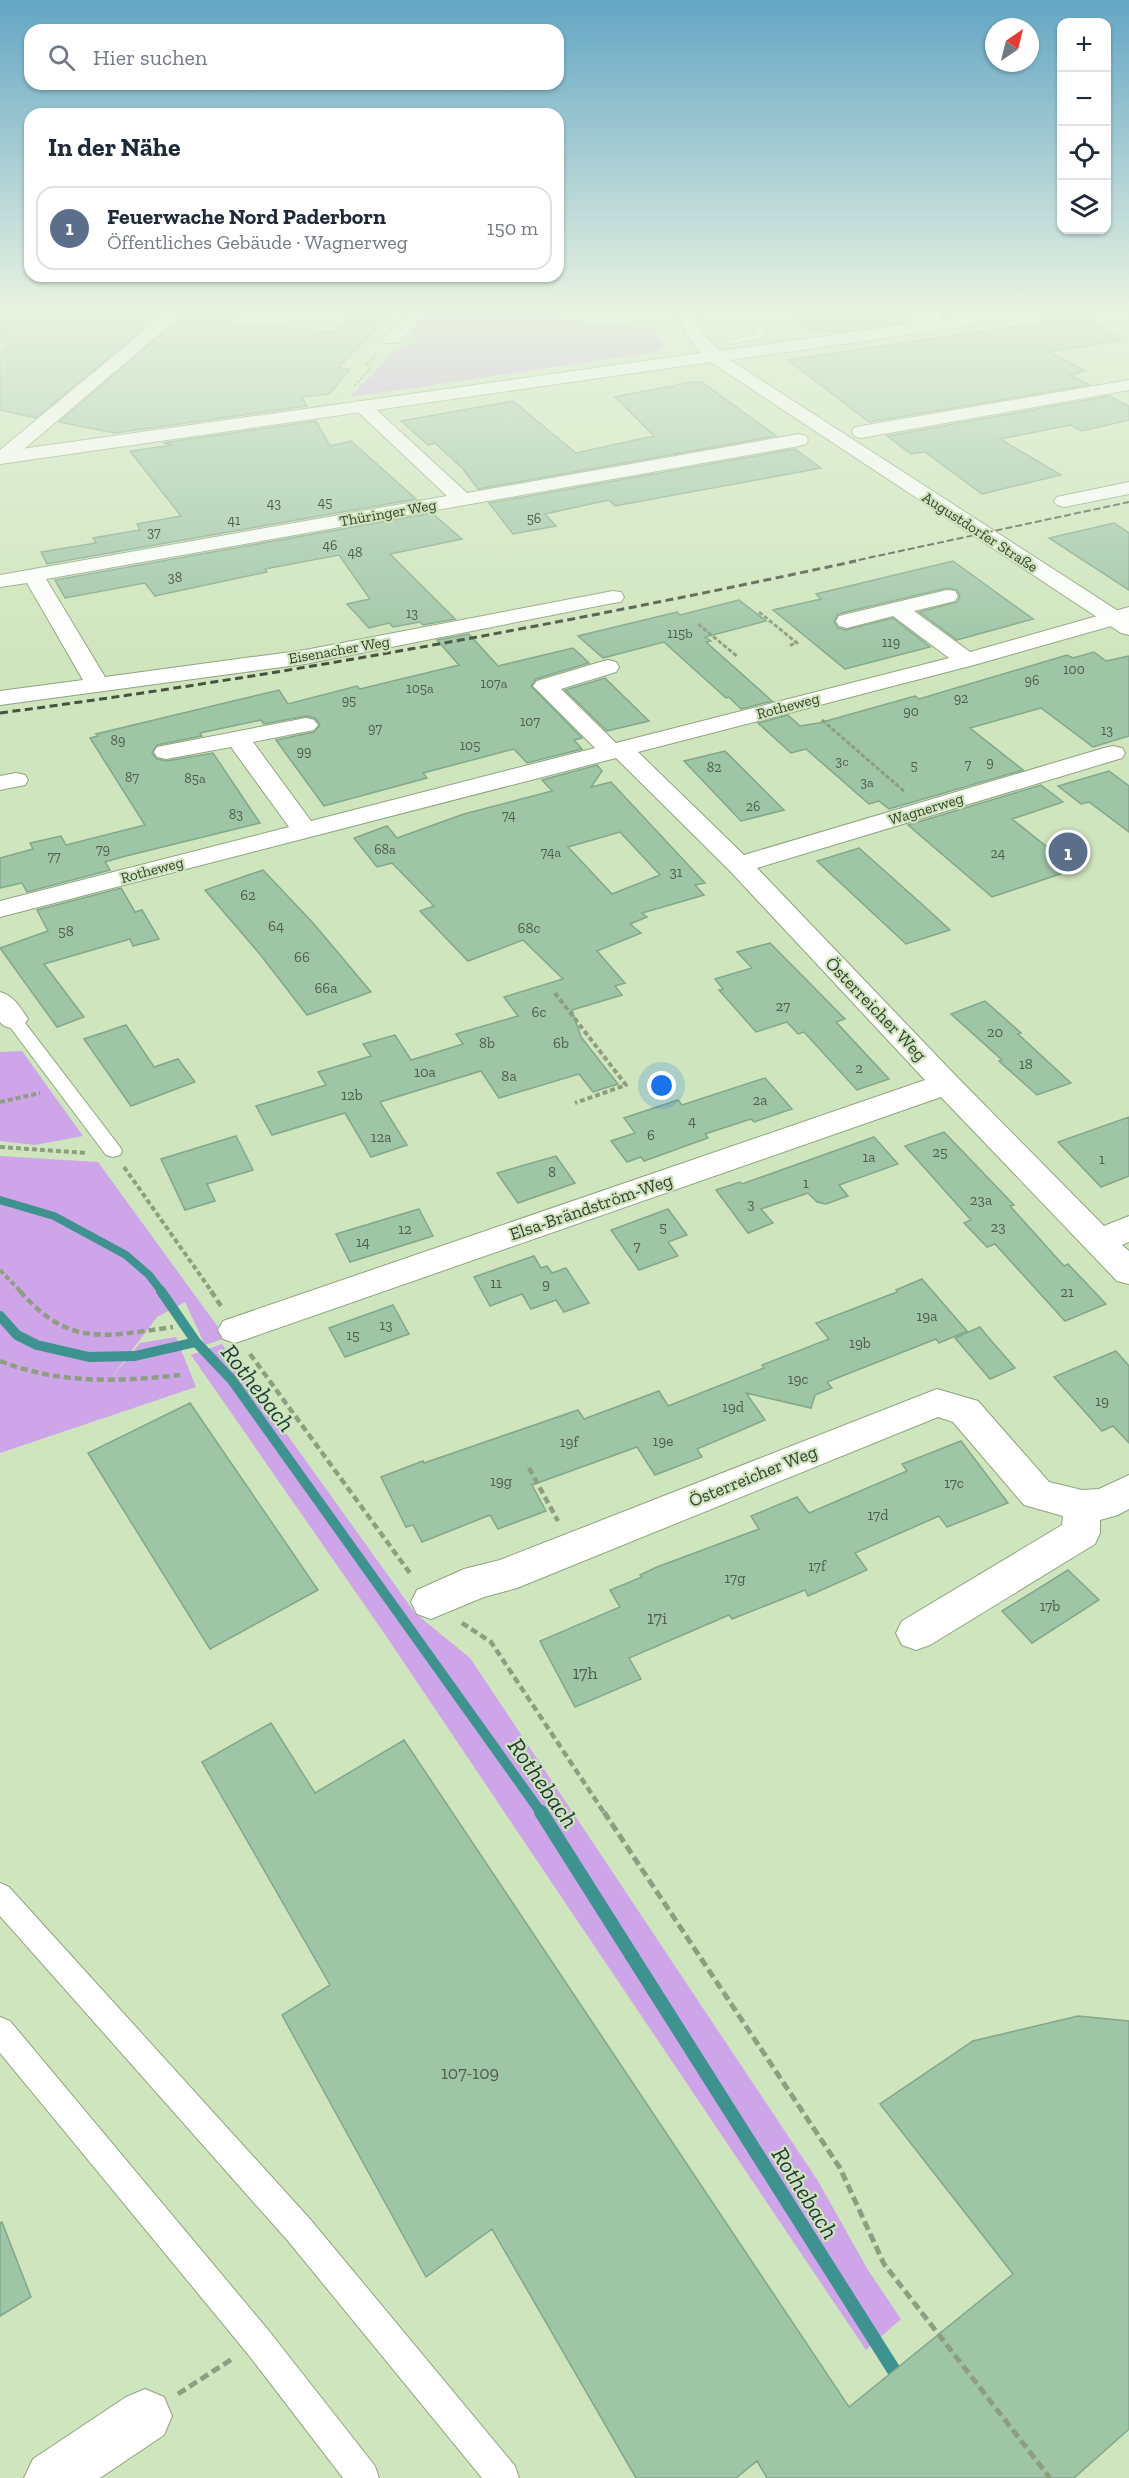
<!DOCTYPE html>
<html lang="de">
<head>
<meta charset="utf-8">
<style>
	:root { --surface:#fff; --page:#f2f2f3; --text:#1f2937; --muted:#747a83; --line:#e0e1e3; --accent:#0b8043 }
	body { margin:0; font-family:"Zilla Slab",serif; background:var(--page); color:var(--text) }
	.controls { position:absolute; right:18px; top:18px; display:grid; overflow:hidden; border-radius:12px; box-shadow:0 2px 4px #0004 }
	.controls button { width:54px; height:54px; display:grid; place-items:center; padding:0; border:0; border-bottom:2px solid var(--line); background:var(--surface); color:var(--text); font:30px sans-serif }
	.compass { position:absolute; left:985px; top:18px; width:54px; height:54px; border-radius:50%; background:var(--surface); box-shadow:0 2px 4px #0004; rotate:35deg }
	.you { position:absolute; left:662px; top:1086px; width:21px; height:21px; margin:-15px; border:4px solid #fff; border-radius:50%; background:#1a73e8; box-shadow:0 0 0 9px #1a73e833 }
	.badge { display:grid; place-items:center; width:39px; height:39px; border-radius:50%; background:var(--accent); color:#fff; font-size:20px; font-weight:700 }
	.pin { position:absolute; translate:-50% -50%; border:3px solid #fff; box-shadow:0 2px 6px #0006 }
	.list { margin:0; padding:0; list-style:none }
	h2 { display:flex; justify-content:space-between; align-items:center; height:78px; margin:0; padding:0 24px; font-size:26px }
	h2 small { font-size:20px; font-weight:400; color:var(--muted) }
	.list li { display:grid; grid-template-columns:39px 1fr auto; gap:18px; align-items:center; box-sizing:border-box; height:84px; margin:0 12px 12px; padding:0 12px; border:2px solid var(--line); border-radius:18px }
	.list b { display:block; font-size:22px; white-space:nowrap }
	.list p { margin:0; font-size:20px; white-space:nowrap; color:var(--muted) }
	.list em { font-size:20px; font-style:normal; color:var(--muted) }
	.icon { flex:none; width:33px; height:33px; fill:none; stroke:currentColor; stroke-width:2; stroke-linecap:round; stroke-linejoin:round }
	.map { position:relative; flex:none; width:1129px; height:2478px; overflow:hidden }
	.search { position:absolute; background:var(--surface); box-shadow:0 2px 4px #0004; left:24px; top:24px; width:540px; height:66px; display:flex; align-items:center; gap:15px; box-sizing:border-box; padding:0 21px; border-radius:18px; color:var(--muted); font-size:22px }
	.panel { position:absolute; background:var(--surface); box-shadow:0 2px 4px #0004; left:24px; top:108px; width:540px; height:174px; border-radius:18px }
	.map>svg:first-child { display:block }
	.green { fill:#cda5e8 }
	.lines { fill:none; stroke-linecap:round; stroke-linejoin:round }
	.stream-far2 { stroke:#3e928f; stroke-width:8 }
	.stream-far1 { stroke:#3e928f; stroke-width:10 }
	.stream { stroke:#3e928f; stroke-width:14 }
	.building { fill:#9fc5a7; stroke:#82a78a; stroke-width:1.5; fill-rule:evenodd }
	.lane-casing { stroke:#8fa47e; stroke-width:2 }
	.street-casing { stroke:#8fa47e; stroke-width:2 }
	.secondary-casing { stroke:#8fa47e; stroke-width:2 }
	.path-far4 { stroke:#8e9e80; stroke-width:2; stroke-dasharray:3 1.5; stroke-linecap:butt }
	.path-far3 { stroke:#8e9e80; stroke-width:3; stroke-dasharray:4.5 2; stroke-linecap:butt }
	.path-far2 { stroke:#8e9e80; stroke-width:4; stroke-dasharray:5 3; stroke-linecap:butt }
	.path-far1 { stroke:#8e9e80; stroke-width:4.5; stroke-dasharray:7 4; stroke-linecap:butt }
	.path { stroke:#8e9e80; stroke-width:5; stroke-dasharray:9 4.5; stroke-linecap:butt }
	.lane { fill:#fff; fill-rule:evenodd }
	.street { fill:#fff; fill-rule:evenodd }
	.secondary { fill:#fff; fill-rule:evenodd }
	.rail-far1 { stroke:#485240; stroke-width:2; stroke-dasharray:7 3; stroke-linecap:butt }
	.rail { stroke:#485240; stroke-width:3; stroke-dasharray:8 4.5; stroke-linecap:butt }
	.labels { text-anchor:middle; stroke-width:4.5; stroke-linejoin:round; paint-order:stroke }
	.far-number-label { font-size:14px; fill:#50604d }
	.far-street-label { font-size:15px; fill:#363f2f; stroke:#cfe5bd }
	.number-label { font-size:15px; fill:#50604d }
	.street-label { font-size:18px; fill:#363f2f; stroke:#cfe5bd }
	.near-number-label { font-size:18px; fill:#50604d }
	.near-water-label { font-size:24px; font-style:italic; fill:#1e3938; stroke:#cfe5bd }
</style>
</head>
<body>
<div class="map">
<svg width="1129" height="2478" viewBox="0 0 1129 2478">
	<rect width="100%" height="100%" fill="#cfe5bd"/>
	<path class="green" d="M429,310h126l-5,9 104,9 10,19 -8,5 -306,45 46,-48 15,-4 5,-6 -6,-8z
		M22,1051l61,85 -48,9 -35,-4v-89z
		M0,1156l98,6 128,176 -21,7 -20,-43 -28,15 -48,64 31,-38 36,-6 20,50 -196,66z
		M222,1344l193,269 55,45 348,523 50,89 33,49 -35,31 -484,-720 -191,-275z"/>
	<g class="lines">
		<path class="stream-far2" d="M0,1200l54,16 72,39 23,20 13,17"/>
		<path class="stream-far1" d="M161,1291l35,51 36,38 310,434
			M0,1316l17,19 20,10 52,12 46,-1 61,-14"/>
		<path class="stream" d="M541,1812l359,568"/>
	</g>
	<path class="building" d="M0,310h57l63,6v-6h46l-130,108 -36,-8v-56l13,-10 -13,-2z
		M189,310h50l-9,8h5l-5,5 104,9 23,-22h37l-55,57 11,3 -21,24 -27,3 5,9 -192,27 -56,-11z
		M797,310h109l-5,13 -62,9 -43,-4z
		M1085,316l36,24 -72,12 37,19 -16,4 19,10 -220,37 -81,-62z
		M692,382h10l74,54 -298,53 -15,-20 -28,-26 -7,2 -27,-24 112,-20 63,52 78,-17 -39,-39z
		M1109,396l20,10v14l-47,11 -11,-6 -71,14 61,36 -79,19 -57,-42 -14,2 -24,-18z
		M316,421l14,25 21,-5 65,58 -369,65 -6,-12 55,-9 -3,-5 47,-8 -3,-6 44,-8 -51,-65 43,-6 -10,-2z
		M795,449l26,19 -206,38 -6,-6 -64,14 11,12 -43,8 -24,-31z
		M432,513l30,26 -72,15 65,65 -32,6 -3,-3 -27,5 -4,-4 -20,5 -22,-24 23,-5 -31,-44 -74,14 2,3 -112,24 -10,-13 -80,15 -10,-18z
		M1114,523l15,10v57l-80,-52z
		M953,561l80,58 -76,21 -38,-28 38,-10 3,-5 -3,-7 -10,-2 -109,26 -4,8 4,6 8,2 47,-12 37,29 -85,22 -72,-59 48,-11 -5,-5z
		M739,600l27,21 -61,16 6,4 -5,1 66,59 -31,8 -12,-12 -3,1 -62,-56 -61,16 -25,-22 99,-24 3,3z
		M469,634l29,32 75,-18 16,15 -53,16 -5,7 51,52 -8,2 8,9 -55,14 -13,-14 -91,24 4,5 -103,28 -48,-66 38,-8 6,-7 -5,-7 -9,-2 -42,8 -3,-4 -61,13 2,3 -45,9 -5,8 5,6 9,2 47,-8 47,70 -138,34 -17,5 5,8 -83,22 -5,-9 -22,5v-30l33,-9 -3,-6 31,-7 5,9 79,-20 -55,-87 8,-2 -2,-2 183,-44 9,14 69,-18 3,3 99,-24 -22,-25z
		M1094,652l12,9 23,-5v80l-36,11 -52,-39 -71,20 53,42 -134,39 -10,-8 -10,3 -63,-55 -15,4 -33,-30 30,-8 12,11 19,-3 96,-27 4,3 148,-44 6,3z
		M605,678l44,43 -42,10 -42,-41z
		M725,751l59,59 -43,11 -57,-60z
		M597,765l5,6 -11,16 20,-5 94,101 -10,2 9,10 -62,18 5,4 -17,7 11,9 -44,18 28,32 -10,3 7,9 -50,15 9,27 37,47 -25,8 -14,-18 -80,24 -18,-27 -101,31 27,43 -36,12 -26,-44 -73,22 -16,-29 70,-21 -8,-13 53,-16 -8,-12 32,-9 16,25 52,-16 -7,-10 62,-18 -14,-19 59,-18 -40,-39 -55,21 -48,-50 14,-5 -42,-43 -15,4 -23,-29 33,-12 10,12 67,-24 88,-23 -10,-11zM620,832l40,43 -48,19 -44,-47z
		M1109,771l20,15v46l-40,-30 -8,2 -23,-18z
		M1041,785l22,17 -51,17 63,50 -83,28 -84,-72z
		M859,848l65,58 26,24 -44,14 -89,-83z
		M263,870l50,53 58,69 -64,23 -48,-62 -54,-63z
		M121,888l14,24 7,-2 17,29 -26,7 -3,-7 -86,25 40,53 -27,10 -57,-79 48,-17 -11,-21z
		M770,943l75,76 -9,3 53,57 -32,11 -53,-58 -6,2 -11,-12 -31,10 -37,-42 4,-1 -8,-10 37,-11 -15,-16z
		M985,1001l36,32 -3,1 53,49 -34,12 -38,-34 3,-1 -51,-46z
		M126,1025l28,42 24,-8 17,23 -64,24 -47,-67z
		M765,1078l27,31 -38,13 -3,-3 -46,15 3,4 -64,23 -3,-4 -14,5 -16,-21 24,-8 -11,-15 54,-18 4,5z
		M1129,1117v59l-28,11 -43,-45z
		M944,1132l70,73 -4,1 54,60 4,-2 38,40 -41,17 -70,-77 -8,3 -23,-24 7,-3 -66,-74z
		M236,1136l17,34 -46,14 8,17 -30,9 -24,-51z
		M874,1137l24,27 -59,21 9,11 -22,8 -9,-2 -9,-9 -47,16 12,14 -25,10 -32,-43 24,-8 2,2z
		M556,1156l19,27 -57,20 -21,-30z
		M419,1209l14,27 -83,26 -14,-28z
		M668,1209l19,26 -19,7 10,14 -39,14 -28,-40z
		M534,1256l7,12 6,-2 5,7 14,-5 23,35 -25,9 -8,-12 -25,9 -9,-15 -32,12 -16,-29z
		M922,1279l45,52 -28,12 -3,-4 -109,43 5,6 -17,7 -4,13 -65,-15 19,27 -68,29 5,8 -47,18 -18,-28 -105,38 14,26 -48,18 -8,-14 -68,27 -9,-17 -7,2 -25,-50 42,-16 1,2 154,-53 6,9 75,-28 9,15 96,-38 -2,-3 67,-26 -13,-16 81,-31 -1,-2z
		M393,1305l16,29 -64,23 -16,-29z
		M980,1327l8,10 27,31 -25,11 -35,-41z
		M1116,1351l13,15v77l-16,-17 -11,5 -48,-54z
		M190,1403l128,187 -108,59 -122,-196z
		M961,1441l47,62 -61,24 -8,-11 -84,37 12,17 -59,26 -3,-6 -73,29 -3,-4 -100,43 12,21 -66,28 -35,-66 80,-34 -10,-17 32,-13 -2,-2 17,-8 102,-38 -8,-13 46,-19 12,16 98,-42 -5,-7z
		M1068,1570l31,30 -67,43 -30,-32z
		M271,1723l44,70 89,-53 445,667 164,-133 -133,-170 93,-63 105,-25 51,5v408l-55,49h-307l-10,-17 -21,17h-100l-144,-249 -66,48 -144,-262 48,-30 -128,-223z
		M2,2222l29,75 -31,19v-93z"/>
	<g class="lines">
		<defs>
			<path id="lane" d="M762,324l8,2 -8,11 -30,7 -5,-3 28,-8z
				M13,1014l6,1 101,132 2,4 -2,4 -7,2 -7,-2 -102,-136 3,-4z
				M0,1883l9,4 301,332 205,247 4,12h-37l-194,-237 -288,-325z
				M0,2017l10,4 259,310 106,135 4,12h-36l-96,-125 -247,-300z"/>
			<path id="street" d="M169,310h18l-177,151 -10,1v-12z
				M413,310h17l-33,33h-12l-2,-4 2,-4z
				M922,310h16l-1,2 10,12 -2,4h-12l-13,-15z
				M1129,380v10l-268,48 -7,-2 -2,-4 2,-4 7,-2z
				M362,401l6,1 99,91 332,-59 7,2 2,4 -2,4 -7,2 -753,133 59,98 200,-27 308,-59 8,1 3,5 -3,5 -8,1 -308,61 -305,41v-14l83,-11 -56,-97 -27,4v-12l447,-79 -91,-86 -3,-4 3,-4z
				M1129,482v12l-65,13 -7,-2 -3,-4 3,-4z
				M947,590l8,1 3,5 -3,5 -41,10 56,41 159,-45v14l-155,44 -336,87 106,103 360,-107 9,-2 9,2 3,5 -3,5 -365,110 200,209 147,149 25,-10v26l-7,3 7,6v33l-12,-3 -176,-184 -694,242 -12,4 -12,-4 -5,-9 5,-9 702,-241 -195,-209 -114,-113 -616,159v-16l289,-74 -58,-80 -65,12 -9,-2 -3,-5 3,-5 149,-29 8,2 4,5 -4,5 -61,12 58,79 284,-73 -62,-62 4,-5 63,-19 8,-2 8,2 3,5 -3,5 -55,17 55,54 333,-85 -56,-42 -46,12 -8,-2 -3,-5 3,-5z
				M16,773l9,2 3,5 -3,5 -25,5v-14z
				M0,992c14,4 20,15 28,27l-5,7c-8,2 -17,4 -23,-4z
				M937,1389l41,12 71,81 33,8 17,-1 30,-14v34l-11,6 -18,5v13l-5,11 -165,101 -14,5 -14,-5 -6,-12 6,-12 160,-96 1,-9 -39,-11 -71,-83 -15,-5 -421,171 -33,9 -53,22 -14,-5 -6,-12 6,-12 47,-21 36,-9z
				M145,2389l19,8 8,19 -8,19 -64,43h-76l9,-19 93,-62z"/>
			<path id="secondary" d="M677,310h16l10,24 16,17 290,-41h41l-2,3 -6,2 -312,45 399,258v17l-8,-2 -410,-271 -711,102v-12l701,-99 -14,-18z"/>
		</defs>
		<use href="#lane" class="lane-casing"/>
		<use href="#street" class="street-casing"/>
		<use href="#secondary" class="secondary-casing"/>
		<path class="path-far4" d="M354,386l16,-17 -3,-4 10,-11"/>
		<path class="path-far3" d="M759,612l38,31 -9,3
			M698,624l40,33
			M822,720l83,72"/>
		<path class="path-far2" d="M555,993l71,92 -51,18
			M0,1102l40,-9
			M0,1147l86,6
			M124,1167l88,125
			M0,1270l21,22"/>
		<path class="path-far1" d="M20,1291c49,57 85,45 153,36
			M211,1291l10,15
			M250,1354l162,222
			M0,1361c59,23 118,21 180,14
			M529,1468l29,53
			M462,1623l29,19 114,172"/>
		<path class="path" d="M604,1812l236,356 44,96 166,214
			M178,2394l54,-35"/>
		<use href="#lane" class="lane"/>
		<use href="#street" class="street"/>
		<use href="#secondary" class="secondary"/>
		<path class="rail-far1" d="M849,562l280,-60"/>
		<path class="rail" d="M0,713c288,-38 572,-91 856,-152"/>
	</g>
	<linearGradient id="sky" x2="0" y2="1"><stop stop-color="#64a6c4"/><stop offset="0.47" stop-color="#e9f3e1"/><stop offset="1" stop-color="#e9f3e1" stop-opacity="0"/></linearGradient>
	<rect width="1129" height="657" fill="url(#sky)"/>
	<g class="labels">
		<g class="far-number-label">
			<text x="325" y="507">45</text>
			<text x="274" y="508">43</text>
			<text x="534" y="523">56</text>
			<text x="234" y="525">41</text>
			<text x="154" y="537">37</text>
			<text x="330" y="550">46</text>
			<text x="355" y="557">48</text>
			<text x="175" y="582">38</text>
			<text x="412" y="618">13</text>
			<text x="680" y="638">115b</text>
			<text x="891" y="647">119</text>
			<text x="1074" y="674">100</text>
			<text x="1032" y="685">96</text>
			<text x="494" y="688">107a</text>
			<text x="420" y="693">105a</text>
			<text x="961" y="703">92</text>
			<text x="349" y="705">95</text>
			<text x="911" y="716">90</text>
			<text x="530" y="726">107</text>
			<text x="375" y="733">97</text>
			<text x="1107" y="735">13</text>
			<text x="118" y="745">89</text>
			<text x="470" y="750">105</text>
			<text x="304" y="756">99</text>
			<text x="842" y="766">3c</text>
			<text x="990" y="767">9</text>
			<text x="968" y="769">7</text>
			<text x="914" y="770">5</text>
			<text x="714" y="772">82</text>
			<text x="132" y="782">87</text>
			<text x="195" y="783">85a</text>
			<text x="867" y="787">3a</text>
			<text x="753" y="811">26</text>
			<text x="236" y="819">83</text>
			<text x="509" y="820">74</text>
			<text x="103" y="854">79</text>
			<text x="385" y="854">68a</text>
			<text x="551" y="857">74a</text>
			<text x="998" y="858">24</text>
			<text x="54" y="861">77</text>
		</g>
		<g class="far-street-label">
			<text transform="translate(388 513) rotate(-10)" y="5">Thüringer Weg</text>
			<text transform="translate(980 532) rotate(33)" y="5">Augustdorfer Straße</text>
			<text transform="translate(339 650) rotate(-10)" y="5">Eisenacher Weg</text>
			<text transform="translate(788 706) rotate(-15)" y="5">Rotheweg</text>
			<text transform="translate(926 809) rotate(-17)" y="5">Wagnerweg</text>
			<text transform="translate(152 870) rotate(-15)" y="5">Rotheweg</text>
		</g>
		<g class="number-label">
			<text x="676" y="877">31</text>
			<text x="248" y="900">62</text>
			<text x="276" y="931">64</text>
			<text x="529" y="933">68c</text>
			<text x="66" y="936">58</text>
			<text x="302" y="962">66</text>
			<text x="326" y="993">66a</text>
			<text x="783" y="1011">27</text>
			<text x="539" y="1017">6c</text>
			<text x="995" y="1037">20</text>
			<text x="487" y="1048">8b</text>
			<text x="561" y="1048">6b</text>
			<text x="1026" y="1069">18</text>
			<text x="859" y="1073">2</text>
			<text x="425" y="1077">10a</text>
			<text x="509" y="1081">8a</text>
			<text x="352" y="1100">12b</text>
			<text x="760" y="1105">2a</text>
			<text x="692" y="1126">4</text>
			<text x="651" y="1140">6</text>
			<text x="381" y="1142">12a</text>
			<text x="940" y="1157">25</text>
			<text x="869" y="1162">1a</text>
			<text x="1102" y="1164">1</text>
			<text x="552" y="1177">8</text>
			<text x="806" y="1188">1</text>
			<text x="981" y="1205">23a</text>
			<text x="751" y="1209">3</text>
			<text x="663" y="1232">5</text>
			<text x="998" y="1232">23</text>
			<text x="405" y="1234">12</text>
			<text x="363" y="1247">14</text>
			<text x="637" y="1251">7</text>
			<text x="496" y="1288">11</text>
			<text x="546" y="1289">9</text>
			<text x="1067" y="1297">21</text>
			<text x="927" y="1321">19a</text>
			<text x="386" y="1330">13</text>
			<text x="353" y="1340">15</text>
			<text x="860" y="1348">19b</text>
			<text x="798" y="1384">19c</text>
			<text x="1102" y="1406">19</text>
			<text x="733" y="1412">19d</text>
			<text x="663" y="1446">19e</text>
			<text x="569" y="1447">19f</text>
			<text x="501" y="1486">19g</text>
			<text x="954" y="1488">17c</text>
			<text x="878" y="1520">17d</text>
			<text x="817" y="1571">17f</text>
			<text x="735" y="1583">17g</text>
			<text x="1050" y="1611">17b</text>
		</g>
		<g class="street-label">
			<text transform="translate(876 1009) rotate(46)" y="6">Österreicher Weg</text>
			<text transform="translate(591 1207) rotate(-19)" y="6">Elsa-Brändström-Weg</text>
			<text transform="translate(753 1476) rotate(-22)" y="6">Österreicher Weg</text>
		</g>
		<g class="near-number-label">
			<text x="657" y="1624">17i</text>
			<text x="585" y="1679">17h</text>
			<text x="470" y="2079">107-109</text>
		</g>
		<g class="near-water-label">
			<text transform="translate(258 1388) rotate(52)" y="8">Rothebach</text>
			<text transform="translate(543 1783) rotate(55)" y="8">Rothebach</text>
			<text transform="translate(805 2193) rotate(58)" y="8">Rothebach</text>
		</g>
	</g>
</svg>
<div class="controls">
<button>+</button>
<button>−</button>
<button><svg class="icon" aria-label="locate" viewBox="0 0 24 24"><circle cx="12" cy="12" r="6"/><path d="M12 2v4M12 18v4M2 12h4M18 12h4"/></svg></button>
<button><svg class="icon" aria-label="layers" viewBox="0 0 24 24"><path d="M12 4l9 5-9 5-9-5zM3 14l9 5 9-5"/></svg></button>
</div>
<svg class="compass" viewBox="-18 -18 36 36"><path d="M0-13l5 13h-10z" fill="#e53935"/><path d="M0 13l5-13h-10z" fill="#747a83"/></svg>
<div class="you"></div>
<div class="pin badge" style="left:1068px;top:852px;background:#5c6f8a">1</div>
<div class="search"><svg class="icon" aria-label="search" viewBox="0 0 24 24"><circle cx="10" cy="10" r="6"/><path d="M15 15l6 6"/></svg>Hier suchen</div>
<section class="panel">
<h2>In der Nähe<small></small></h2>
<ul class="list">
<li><span class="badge" style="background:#5c6f8a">1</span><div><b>Feuerwache Nord Paderborn</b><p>Öffentliches Gebäude · Wagnerweg</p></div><em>150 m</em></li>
</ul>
</section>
</div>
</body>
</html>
